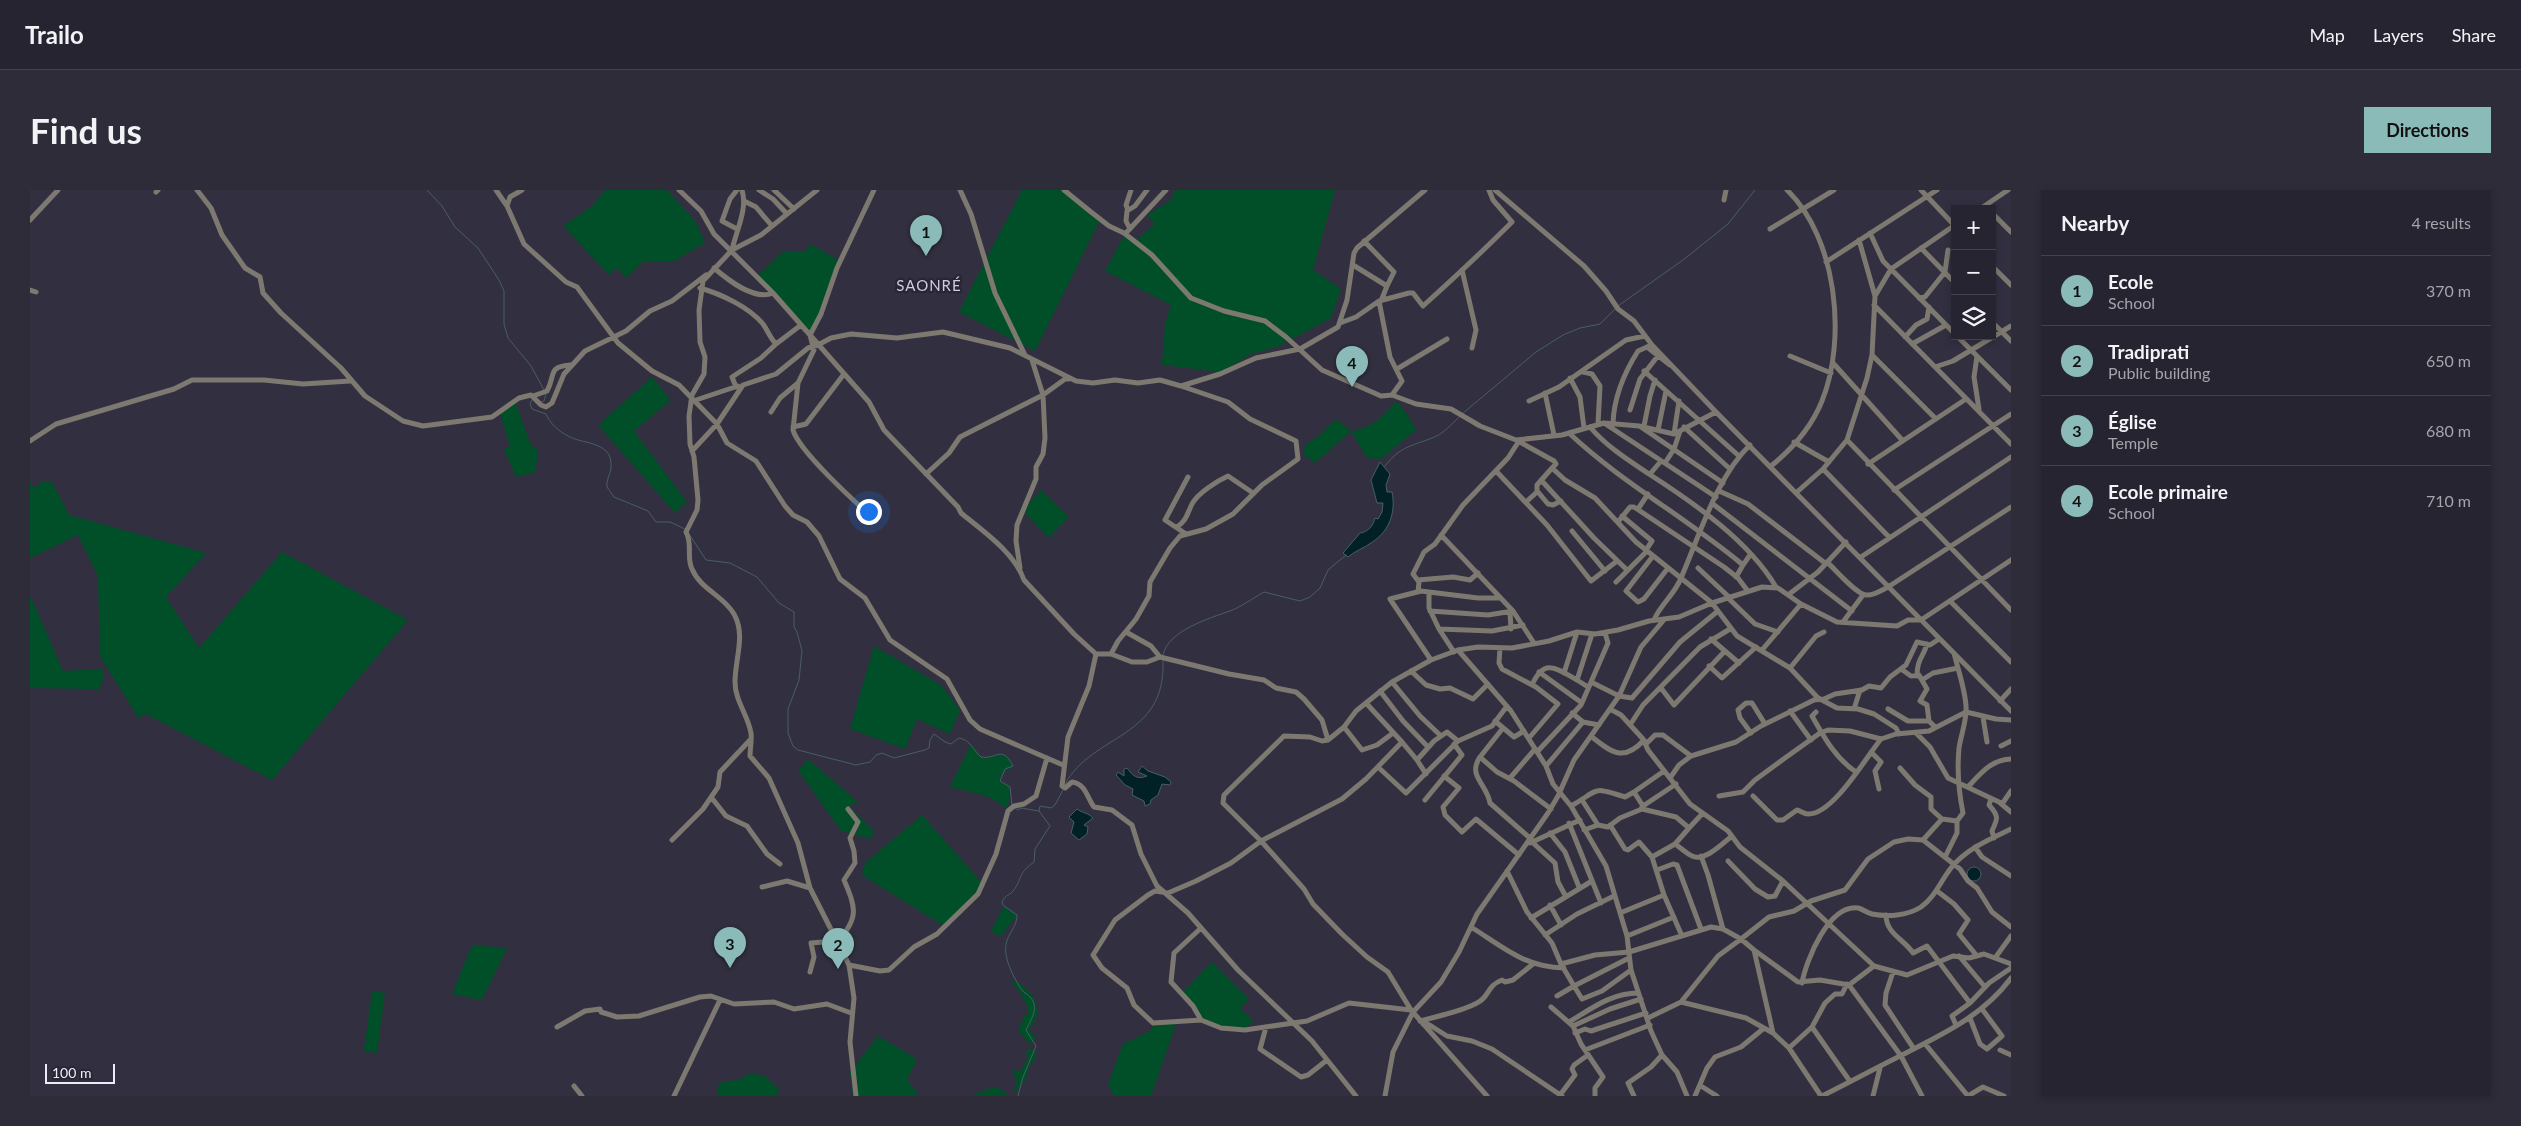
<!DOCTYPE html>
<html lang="en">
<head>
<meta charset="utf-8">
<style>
	:root { --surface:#262430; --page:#2e2c38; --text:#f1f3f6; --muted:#a4a4ab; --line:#42414c; --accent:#8bbbb9 }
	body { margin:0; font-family:Lato,sans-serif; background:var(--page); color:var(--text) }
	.controls { position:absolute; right:15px; top:15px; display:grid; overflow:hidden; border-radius:0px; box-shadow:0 2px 8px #0003 }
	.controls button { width:45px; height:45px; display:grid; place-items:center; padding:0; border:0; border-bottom:1px solid var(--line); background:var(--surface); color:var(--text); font:25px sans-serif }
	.scale { position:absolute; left:15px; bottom:12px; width:70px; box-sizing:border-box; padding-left:5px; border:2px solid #edebf6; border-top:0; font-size:14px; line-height:18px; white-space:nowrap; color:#edebf6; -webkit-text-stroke:4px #282635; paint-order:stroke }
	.you { position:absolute; left:838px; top:321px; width:18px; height:18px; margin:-12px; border:4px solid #fff; border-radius:50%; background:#1a73e8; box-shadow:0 0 0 8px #1a73e833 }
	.badge { display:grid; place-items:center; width:32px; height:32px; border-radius:50%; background:var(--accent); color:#111; font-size:16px; font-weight:700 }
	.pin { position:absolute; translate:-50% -41px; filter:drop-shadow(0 1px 2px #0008) }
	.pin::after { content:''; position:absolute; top:26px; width:18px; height:15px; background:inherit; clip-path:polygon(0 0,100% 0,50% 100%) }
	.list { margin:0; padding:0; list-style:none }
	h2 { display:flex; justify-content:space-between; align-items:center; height:65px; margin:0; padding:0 20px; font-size:21px }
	h2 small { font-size:16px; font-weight:400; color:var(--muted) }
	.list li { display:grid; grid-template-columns:32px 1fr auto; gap:15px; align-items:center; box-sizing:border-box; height:70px; padding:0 20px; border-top:1px solid var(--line) }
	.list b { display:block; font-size:19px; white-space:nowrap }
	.list p { margin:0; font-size:16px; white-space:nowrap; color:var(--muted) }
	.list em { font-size:16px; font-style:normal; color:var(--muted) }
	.icon { flex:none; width:28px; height:28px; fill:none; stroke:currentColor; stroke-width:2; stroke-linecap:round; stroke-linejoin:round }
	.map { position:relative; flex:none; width:1981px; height:906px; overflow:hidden; border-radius:0px }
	header { display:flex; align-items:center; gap:30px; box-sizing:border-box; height:70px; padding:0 25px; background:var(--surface); border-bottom:1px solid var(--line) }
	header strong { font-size:24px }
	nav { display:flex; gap:28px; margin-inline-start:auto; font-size:18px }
	.intro { display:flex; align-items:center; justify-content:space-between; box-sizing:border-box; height:120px; padding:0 30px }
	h1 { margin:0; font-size:35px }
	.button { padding:12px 22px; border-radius:0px; background:var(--accent); color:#111; font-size:18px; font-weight:700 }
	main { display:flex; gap:30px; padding:0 30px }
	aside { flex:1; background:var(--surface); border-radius:0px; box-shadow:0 2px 8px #0003 }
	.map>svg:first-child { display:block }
	.green { fill:#004f29 }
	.water { fill:#012127; stroke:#485e65 }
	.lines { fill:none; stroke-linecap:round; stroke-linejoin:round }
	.stream { stroke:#485e65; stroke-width:1 }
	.minor { stroke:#7d7971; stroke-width:5 }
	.labels { text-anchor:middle; stroke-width:4.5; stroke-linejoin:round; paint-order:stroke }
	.quarter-label { font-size:15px; letter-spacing:1px; fill:#cecce1; stroke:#282635 }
</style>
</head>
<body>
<header>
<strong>Trailo</strong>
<nav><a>Map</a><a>Layers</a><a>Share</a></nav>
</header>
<div class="intro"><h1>Find us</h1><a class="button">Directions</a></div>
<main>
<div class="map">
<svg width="1981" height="906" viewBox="0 0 1981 906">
	<rect width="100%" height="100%" fill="#323040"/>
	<path class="green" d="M575,0h62l29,32 9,21 -31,18h-30l-18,17 -9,-10 -8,7 -46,-49 29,-20z
		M992,0h39l39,30 -65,131 -76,-39z
		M1145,0h160l-22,80 28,19 -10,29 -54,29 -26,7 -30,18 -59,-7 3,-41 6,-19 -66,-34 20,-37 10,7 20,-17 -8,-9 24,-15z
		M780,54l30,17 -30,74 -54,-58 28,-26h21z
		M622,187l19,23 -37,31 53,71 -12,11 -77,-88z
		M1366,211l11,13 9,16 -35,29 -14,-1 -16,-27 -36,32 -12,-9 3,-10 13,-8 17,-17 15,12c20,-2 32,-15 45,-30z
		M485,212l16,43 5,3 2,6 -3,18 -19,5 -12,-28 6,-3 -11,-36z
		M0,292l5,6 6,-6h11l17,33 137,38 -40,44 33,51 83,-96 126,68 -136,160 -128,-67 -5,6 -39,-63 -2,-80 -20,-41 -48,23z
		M1011,300l28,27 -20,21 -26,-27z
		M0,405l33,76 40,-2 1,8 -5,12 -69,-1z
		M844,456l67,39 19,25 -10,24 -33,-15 -12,30 -55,-20z
		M941,554l10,13c15,3 21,-13 32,9 -6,6 -12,4 -13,15l10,6 -2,22 -21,-13 -37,-9z
		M778,569l50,43 -9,4 25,25 -3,8 -30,-8 -43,-61z
		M892,625l60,68 -2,7 -36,36 -82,-51 3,-12z
		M974,716l13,9 -17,22 -9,-6z
		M442,755l35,3 -25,52 -30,-6z
		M1182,772l37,37 -9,9 13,13 -9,9c-38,-4 -39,-6 -63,-36z
		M984,791c12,4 26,20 23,35 -1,4 -6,10 -8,14l7,8 -5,7 -13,-14 6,-15 3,-1c2,-14 -5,-19 -13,-30l-3,1v-3z
		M342,801l13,2 -8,60 -13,-2z
		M1147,831l-26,75h-37l-6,-12 15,-40 27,-13 5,-7z
		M848,846l39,23 -10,21 12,16h-66l-3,-24z
		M999,858l7,3 -1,9 -5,4 -6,20 -3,-1 -5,10 -2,-2 3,-11 -4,-5v-6l7,3 8,-14 -2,-4z
		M719,883l16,3 14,13 -2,6 -60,1 2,-13 22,-4z
		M964,897l11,4 2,5h-37z"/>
	<path class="water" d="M1350,272l10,12 -4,11 1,7h5c4,20 -2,39 -21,51 -7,5 -16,8 -23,14l-5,-4 17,-20c8,-1 13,-7 15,-15l3,1 4,-7 1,-9h-6l-6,-23z
		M1112,576l6,5 17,6 6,5 -1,3 -8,-1 -4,11 -7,5 -1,4 -5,2 -1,-5 -12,-6 1,-6 -8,-4 -9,-10 2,-3 6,4v-7l3,-1c6,8 10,12 20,8l-9,-4z
		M1047,619c5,4 12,4 16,9l-9,7 4,2 -1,7 -8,6 -8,-7 3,-11 -5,-5z
		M1937 684a7 7 0 1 1 14 0a7 7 0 1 1-14 0Z"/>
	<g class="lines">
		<path class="stream" d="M397,0l15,16 13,21 23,21 21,32 5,11v33l4,14 23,28 13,24
			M1588,116l65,-46 45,-36 27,-34
			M502,210l-2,4 2,5 14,5c4,9 12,17 22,22 13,8 43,5 43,28 1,8 -5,15 -4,23l7,10 34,14 8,11h14l15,7
			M511,212l3,-1 2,-7
			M1432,224l74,-62 27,-17 17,-7 20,-4 15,-15
			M1355,276c16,-20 24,-19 47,-28 10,-3 20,-14 28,-22
			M659,344l17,26 24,3 27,14 22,26 15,9v15l3,5 5,19 -3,29 -11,29v24l5,13 5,4 58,15 14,-3 6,-7 6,-2 12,5 31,-8 4,-2 1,-8 4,-6 11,8 6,2 8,-6c12,2 14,12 22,19 15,3 21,-13 32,9l-8,3 -5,12 10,6 2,18
			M1133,465c4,-24 47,-37 67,-44 11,-4 23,-13 34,-19l36,9 10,-4 10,-9 8,-18 18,-15
			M1035,594c28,-51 101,-45 98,-123
			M985,618l3,2 3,-2 18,3
			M988,906l5,-19 13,-31 -10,-16c5,-10 13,-22 5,-32 -3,-4 -7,-5 -9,-8 -6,-8 -13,-22 -15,-31 -6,-23 10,-28 10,-44l-13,-9 -2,-3c2,-8 6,-6 11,-12 10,-12 3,-16 21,-29l1,-13 15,-23 -11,-15 1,-5 11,2 4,-3 8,-15"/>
		<path class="minor" d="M167,0l14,18 11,27 23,33 15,9 3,16 18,20 60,55 24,28 38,25 20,5 69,-9 27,-19 12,-3 10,10 5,2 6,-4 12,-29 21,-23 41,-20 24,-20 22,-10 34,-26
			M466,0l11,16 17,38 42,38 11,5 41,56 34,28 27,14 38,39 10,19 29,18 29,45 8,9 14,7 12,14 21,43 25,19 25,42 57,39 23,41 10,9 83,36
			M649,0l22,21 13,23 59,59 96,109 15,28 74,77 3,6c22,18 53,39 63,67l50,54 22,20h15l21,8h15l13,-5 69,17 35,6 12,8 20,4 8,7 18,21 6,20
			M707,0l-7,9 -8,22 15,8
			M729,0l14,9 14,15
			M744,0l20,19
			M787,0l-56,45 -29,15 -29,31 -4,29 1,32 5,15 -1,17 -12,21 -3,21 1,28 4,13 4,43 -1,10 -11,22c7,12 0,25 6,37 9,21 31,26 42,45 12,21 1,45 1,68 0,19 13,33 16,51 1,8 -1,15 -1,23l19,22 29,65 12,45 39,77 5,33 -4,44 6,54
			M930,0l11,24 24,79 30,62
			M1034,0l27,22 18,14 15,7 28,22 39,43 33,13 41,10 21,16 36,33 59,26 11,-1 24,9 35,5 29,17 36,14 46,-5 42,-12 35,3 35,8 42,-22
			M1465,0l89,76 22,25 12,18 16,12 18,24 64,67 295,299
			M1891,0l34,36
			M126,2l2,-2
			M1694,10l2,-10
			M714,11l12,6 16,19
			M477,16l3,-9 12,-7
			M1950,19l28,-19
			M1098,20l-2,-5 5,-15
			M1962,23l19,19
			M0,30l28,-30
			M1100,39l-4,-8 1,-10 8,-5 12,-16
			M1740,39l64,-39
			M1840,43l13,28 72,73
			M1095,44l41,-44
			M1334,51l30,31 -7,14
			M1891,58l34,35
			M702,60c4,-19 16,-41 10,-60
			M1796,72l111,-72
			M1323,75l34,21 -6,15
			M1962,76l19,19
			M684,78c14,12 40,33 59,25
			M1432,80l14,60 -4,18
			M670,98c21,6 49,19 63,36 5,7 7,14 13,20l-15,14 -29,19 4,10
			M0,100l6,2
			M1845,106l16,-27 64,-44
			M1889,108l6,-1 20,-25 3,-22
			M1349,111l11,56 12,24 -10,14
			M1844,115l137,139
			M1962,132l19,19
			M1310,133l16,-6 23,-16 30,-8h4l10,13c31,-28 60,-55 89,-84l-19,-22 -4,-10
			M1927,146l54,54
			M1875,147l11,-12 11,-6 2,-12
			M746,154l25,-19
			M1882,154l34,-19
			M1619,156l-2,1 23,18
			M1842,165l64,64
			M1760,166l41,17
			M1947,166l-3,21 5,32
			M1803,173l70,78
			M1905,177l18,-6 58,-35
			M1367,179l50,-30
			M1614,181l95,85
			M1553,182l9,2 8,12 -2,38
			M1540,188l10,19 4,31
			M1151,196l39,-12 36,-16 44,-9 38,-22 9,-27 7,-47 3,-5 68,-58
			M1515,203l9,42
			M503,206l14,-5c9,-16 0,-24 23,-26
			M666,210l42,-14
			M1499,211l30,-14 67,-47 19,-4
			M1600,220l10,-31 17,-22
			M741,222l9,-14 18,-15
			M1574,233l112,74
			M1583,233c1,-26 11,-50 25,-72l9,-4
			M1614,236l6,-30 5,-16
			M763,237l13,-3 38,-50
			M1560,237c16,19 38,33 59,47 45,29 100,67 127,113
			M1611,237l82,56
			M1654,237l46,42
			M1628,240l8,-39
			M1539,243c53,50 118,85 174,132l7,-10
			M1644,244l5,-33
			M1817,250l164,170
			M0,251l26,-17 118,-35 18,-9h72l39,4 47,-3
			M1488,251l36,20 2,3 -4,4 13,12 30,18 41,44 76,61 25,33 53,32 28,30 19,10 21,1 16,5 22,14 3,6
			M1764,252l35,20
			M662,261l25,-27 26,-39 33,-11 32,-26 10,-3 13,-7 20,-4 46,4 46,-6 67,16 66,33 17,2 22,-3 23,3 22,-3 21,6 47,16 22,17 46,22 2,18 -36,26 -29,29 -27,15 -26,7 -10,12 -20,34 -1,14 -13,23 -18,22 -7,13
			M1635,273l9,-14 6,-18
			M1838,274l98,-65
			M1741,276c21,-17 41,-40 51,-65 25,-62 15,-163 -35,-211
			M1793,279l66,68
			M1466,281l51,54 44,56 26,-20
			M896,284l23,-21 11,-16 83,-42 22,-16h4
			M1620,284l11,-13
			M1511,290l53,58 33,32
			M1864,300l117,-76
			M1689,301l29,13 77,59
			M1508,302l10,12 5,1 8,-4
			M1767,302l26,-23 24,-29 20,-62 5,-23 3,-59 -16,-56
			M1496,312l11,-10v-7l15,-17
			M1683,314l139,107
			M1608,319l10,-15
			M1592,326l30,25 -6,9
			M842,327c-18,-16 -73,-66 -79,-87l5,-47 16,-33 -4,-15 11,-21 16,-46 37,-78
			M1588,332l12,-15h4l90,60 14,11 9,12
			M1147,337c10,-7 10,-13 15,-23 6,-11 25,-23 36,-28l25,17
			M1542,341l33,40
			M1156,344l-21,-14 23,-43
			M1411,345l72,76 21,32
			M1623,366l-27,35 12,11 6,-3 24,-31
			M1831,367l150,-100
			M1797,372c8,7 29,32 39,33 7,1 16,-5 22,-8l123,-80
			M990,378l-4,-27 1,-16 19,-46v-12l7,-13 2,-16 -2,-43 -11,-35
			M1668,378l31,29
			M1706,387l7,-12
			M1388,390l35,-3 17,3 8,-7
			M1586,392l31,-31
			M1388,402l1,-10 -6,-8 11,-22 11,-8 28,-39 45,-47 11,-17
			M1399,402l-8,-1 -31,8 41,61
			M1758,405l30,-23 28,-30
			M1697,407l28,27 23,8
			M1920,411l61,61
			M1400,421l58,4 25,-4
			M1480,422l1,17
			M1624,430c6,-15 21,-26 27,-42 18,-41 36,-102 69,-133
			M1813,432l20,-27
			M1409,439l-10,-21v-16l49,6h21
			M1096,442l25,14 9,11
			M1681,449l28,24
			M1470,458l-1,15 3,6 34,18 22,17 -29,34
			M1428,460l53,61 35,55 7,18 18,22 35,60 21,70 4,34 20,61 11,24 15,17 10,24
			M1732,460l39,-46
			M1424,462l-15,-23 53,2 31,-6
			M1066,464l-7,32 -21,51 -6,49 3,2 7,-6c14,2 15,16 22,25l18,3 20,15 9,29 16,32 31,27 50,57 74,71 44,55
			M1679,476l13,12 34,-31
			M1760,478l26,-32 8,-4
			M1871,479l10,7 8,-1 8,14 -7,12 7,4 2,16 6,6
			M1381,481l15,14 14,4 10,-1 23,11 15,-15
			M1509,482l43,31
			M1534,483l13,-41
			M1887,486c0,-17 6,-18 10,-32
			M1892,490l11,-7 25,-5
			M1362,492l28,34 21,20
			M1561,492l28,14 13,2 48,-56 38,-31
			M1502,495c12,-27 24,-17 45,-5
			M1558,497l-11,-7 15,-46
			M1631,498l13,17 50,-53
			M1350,501l23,30 25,26
			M1970,511l11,-12
			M1336,513l36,39
			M1580,519l11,6 22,24 5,11 42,54 38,27 12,16 43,34 91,85 33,9 46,-19 16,2 15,-4 27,10
			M1824,519l6,-19
			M1858,519l20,12h21
			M1760,521l21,29
			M1786,522l-4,4c12,21 23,42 44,56
			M1542,523l11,9
			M1953,527l4,25
			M1465,531l19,16 10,-6
			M1600,535l13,-20 57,-58 30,-18
			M1314,537l18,23 15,-5 16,-12
			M1473,538l-23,29 17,15 17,9 37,28
			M1721,543l-11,-15 -2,-8 8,-7h6l13,21
			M1886,543l14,14 18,31 51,24 12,10
			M1562,547c20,16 32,25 52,3
			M1616,554l9,-9h8l28,21
			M1971,556l10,-5
			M1507,562l44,-47 27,-62 -3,-10
			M1841,562l10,10 -6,9 4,18
			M1450,567c-13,19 7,27 10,46l41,36
			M1387,570l9,14
			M1516,576l37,-44 16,3
			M1348,577l28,26 52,-52
			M1870,578l15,17 16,12v12l11,10
			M1414,586l15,12 -16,19 2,8 17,17 14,-13 43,36
			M1480,588l25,-29
			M1640,588l9,-13 12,-9 45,-14 25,-16 53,-26 10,-1 11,-5 27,-4 7,-4 12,2 9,-11 16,-12 11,-23 13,3 9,-6
			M1938,597c12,-13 24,-28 43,-28
			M1604,602l30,-21
			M1689,606l24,-4 12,-12 30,-22 35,-25 8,-3 22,1 31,8 15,-5 33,-3 37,-19 30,7 15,1
			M1723,606l24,24h6l14,-10c4,1 7,4 11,4 25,1 58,-57 73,-75
			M681,607l15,19 21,10 20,28 13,10
			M1961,609l-2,6c10,11 9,13 3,26l2,7
			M1395,610l37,-45 -8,-11
			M1552,610l16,25
			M1972,614l9,-13
			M1541,616c30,-17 20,-20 54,-9l9,-5 9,14 -2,3
			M1613,616l33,-22
			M1539,633l32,80
			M1580,635l15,24 3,1 11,-8 13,15
			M1554,640l14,-5 10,2 12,-9 22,-9 34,8 13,11 13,-14
			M1520,643l15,19 14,35
			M642,650l31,-31 15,-22 2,-15 30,-32
			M1893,650l37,29 8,12 9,7 15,24 19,15
			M1502,652l23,21 3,19 7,13
			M1500,653l50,-23
			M1645,654l14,-16
			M1945,657l7,10 29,19
			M1671,666l7,19 15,54
			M1915,667l12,-24v-12
			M1698,671l27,28 13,8 7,-1 8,-15
			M1627,680l16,-6 4,1 24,64
			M1477,681l20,41 25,31 9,21 13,22 -17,10
			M732,697l25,-6 23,7
			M1907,701l17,13 14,16 -9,14 18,22
			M1634,705l-12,-38 23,-13c6,4 11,9 17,12 13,6 31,-13 40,-20
			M1520,715l11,20
			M1590,723l44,-18 18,41
			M1856,725c0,19 18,24 27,38l14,-7 43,57 -18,13 4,9
			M1501,728l61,-37
			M1441,737c32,20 53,40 93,41
			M1515,745l32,-21 37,-18
			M1597,746l47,-19
			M808,751c21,-23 18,-33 6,-61l11,-17 -1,-12 -4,-13 8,-16 -10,-13
			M1724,760l44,32 22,-2 29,5 25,-19
			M1929,766l26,31
			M1599,768l-55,28 8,13 20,-8 29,-21
			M1965,768l16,-22
			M1531,774l34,-9 34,-3 82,-25 12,2 18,10 28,-22 25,-6 17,-10 34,-11 23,-31 26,-17 14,-3 15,1 19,-21 15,2 6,-8c-4,-20 -6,-44 -4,-65 2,-14 8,-27 7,-42 -1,-17 -8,-36 -12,-53
			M819,775l31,6 9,-1 25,-23 23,-13 41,-40 18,-40 12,-43 6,-5 10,-2 12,-8 11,-38
			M780,782l4,-15 -3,-14 12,-1 19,6
			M1863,782l-7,21 -1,12 29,44
			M1772,793c4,-23 27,-79 56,-75 5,1 9,5 14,6 15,3 35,2 49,-7 14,-10 19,-25 30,-39 15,-19 39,-29 60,-39
			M1819,795l52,71 21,40
			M1651,812l37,-46 23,-17 13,11 19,83 16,15 32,48
			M1940,813l19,-20 22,-15
			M1521,817l22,19 8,18 22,33 -8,11v8
			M1381,820l-62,-7 -42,18 -62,9 -24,-2 -20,-8 -48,3 -19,-18 -7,-17 -25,-20 -9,-13 22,-35 33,-25 7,-4 13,2 28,-12 35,-18 30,-22 81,-42 24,-20 36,-37 15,18 17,-19 13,-9 11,9 34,-15 15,-20
			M1618,828l33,-16 65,16 27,15
			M1940,828l10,26 7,5 15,-13 -20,-27
			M1171,830l-8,-14 -22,-24 3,-29 27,-25
			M1390,831c18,-5 40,-9 57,-18 13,-6 9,-17 25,-23l3,2 8,-2 20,-16
			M1539,832c22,-13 42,-29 69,-29
			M1393,834h5l19,12 25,5 20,8 70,47
			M1543,836l37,-17 31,-10
			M527,837l28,-16 15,-2 1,3 16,5 22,-1 61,-19 11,-1 23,8 40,-2 20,7 33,-5 24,9
			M1236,837l-6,22 41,28 7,-2 19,-15
			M1782,837l37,53
			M1545,843l10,-4 6,2 55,-18
			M1896,855l42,51
			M1759,858l23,-21 13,-24 10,-9h7l5,-10
			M1555,860l65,-25
			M1970,860l11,5
			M544,896l8,10
			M1671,896l16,10
			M1530,905l15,-20 -3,-6 2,-4 14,-10
			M644,906l46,-96
			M1355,906l8,-44 20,-40 28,-30 18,-30 18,-38 71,-101 10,-17 16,-36 45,-64 22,-49 22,-26
			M1457,906l-76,-86 -23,-38 -21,-15 -25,-23 -29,-30 -9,-15 -43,-48 -38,-38 1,-8 60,-59 26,1 12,4 6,-1 16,-13 12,-16 36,-29 39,-22 27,-10 20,-3 34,1 37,-7 28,-9 18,2 23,-4 31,-9 30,-4 33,-14 50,-16 16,1 23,16 36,18 60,4 11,-6h13l90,-60
			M1604,906l-6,-13 23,-16 11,-12
			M1665,906l12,-28 8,-11 26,-10 22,-18
			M1792,906c26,-13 52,-27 78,-40 41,-21 83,-40 111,-78
			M1843,906l7,-28
			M1938,906l15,-9 21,9"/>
	</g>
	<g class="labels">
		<g class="quarter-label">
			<text x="899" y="101">SAONRÉ</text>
		</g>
	</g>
</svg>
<div class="controls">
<button>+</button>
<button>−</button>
<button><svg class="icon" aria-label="layers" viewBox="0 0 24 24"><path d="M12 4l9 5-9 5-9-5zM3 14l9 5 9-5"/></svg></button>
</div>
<div class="scale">100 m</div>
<div class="you"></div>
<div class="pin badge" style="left:896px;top:66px">1</div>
<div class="pin badge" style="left:808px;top:779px">2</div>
<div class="pin badge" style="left:700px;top:778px">3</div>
<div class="pin badge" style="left:1322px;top:197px">4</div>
</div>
<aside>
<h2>Nearby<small>4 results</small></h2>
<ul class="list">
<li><span class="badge">1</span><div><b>Ecole</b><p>School</p></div><em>370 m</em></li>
<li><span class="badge">2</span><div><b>Tradiprati</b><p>Public building</p></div><em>650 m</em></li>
<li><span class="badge">3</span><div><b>Église</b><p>Temple</p></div><em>680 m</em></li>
<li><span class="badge">4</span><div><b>Ecole primaire</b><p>School</p></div><em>710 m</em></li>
</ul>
</aside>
</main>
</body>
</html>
